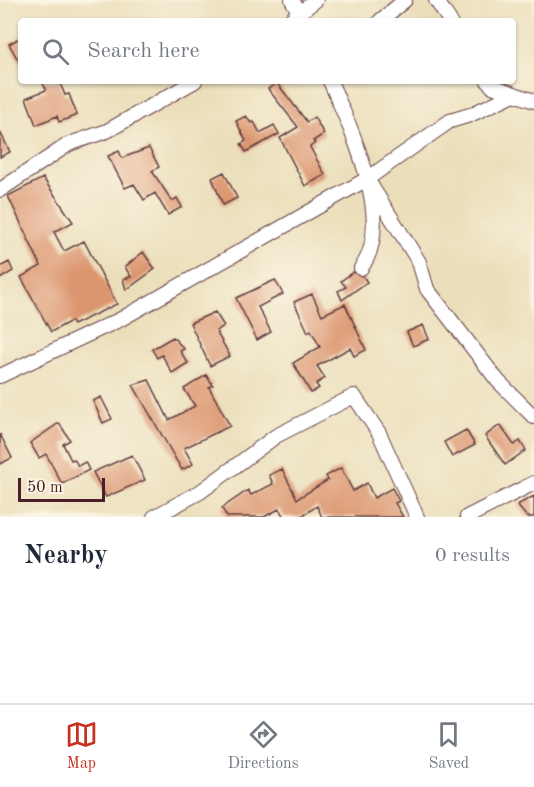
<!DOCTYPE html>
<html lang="en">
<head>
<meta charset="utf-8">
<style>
	:root { --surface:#fff; --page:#f6f6f7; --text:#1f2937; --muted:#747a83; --line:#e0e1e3; --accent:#c8321e }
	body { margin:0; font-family:"Old Standard TT",serif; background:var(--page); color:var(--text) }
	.scale { position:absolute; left:18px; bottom:15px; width:87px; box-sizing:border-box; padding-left:6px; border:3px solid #4a1f2b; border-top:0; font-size:16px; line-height:21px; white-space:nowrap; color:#4a1f2b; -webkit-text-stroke:4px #fcf5e5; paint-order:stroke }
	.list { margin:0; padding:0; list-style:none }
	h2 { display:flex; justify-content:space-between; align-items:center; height:78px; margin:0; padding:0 24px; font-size:26px }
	h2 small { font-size:20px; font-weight:400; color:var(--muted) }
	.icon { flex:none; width:33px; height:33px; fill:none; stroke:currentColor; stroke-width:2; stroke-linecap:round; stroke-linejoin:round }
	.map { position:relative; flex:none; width:534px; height:517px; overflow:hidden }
	.search { position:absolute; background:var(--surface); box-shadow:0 2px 4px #0004; left:18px; right:18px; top:18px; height:66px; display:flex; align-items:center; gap:15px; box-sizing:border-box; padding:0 21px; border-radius:6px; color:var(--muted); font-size:22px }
	.sheet { height:186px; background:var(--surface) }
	nav { display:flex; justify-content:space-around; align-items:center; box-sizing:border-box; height:84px; border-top:2px solid var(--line); background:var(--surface); font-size:16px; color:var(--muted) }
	nav a { display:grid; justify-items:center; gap:3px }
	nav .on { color:var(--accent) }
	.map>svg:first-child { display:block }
	.building { fill:#dc966f }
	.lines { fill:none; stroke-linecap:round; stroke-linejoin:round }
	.minor-casing { stroke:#623c41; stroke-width:16 }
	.minor { stroke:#fff; stroke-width:14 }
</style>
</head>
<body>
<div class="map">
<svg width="534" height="517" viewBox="0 0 534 517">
	<rect width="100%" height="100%" fill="#fcf5e5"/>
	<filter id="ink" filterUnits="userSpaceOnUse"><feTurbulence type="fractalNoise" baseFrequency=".0167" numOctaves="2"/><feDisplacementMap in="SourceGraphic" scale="12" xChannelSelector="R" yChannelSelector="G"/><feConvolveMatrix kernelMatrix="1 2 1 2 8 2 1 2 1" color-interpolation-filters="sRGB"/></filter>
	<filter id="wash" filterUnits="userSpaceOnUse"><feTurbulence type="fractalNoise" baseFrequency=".008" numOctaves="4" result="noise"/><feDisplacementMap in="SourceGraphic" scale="24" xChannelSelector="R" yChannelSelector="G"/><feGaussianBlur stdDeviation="1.35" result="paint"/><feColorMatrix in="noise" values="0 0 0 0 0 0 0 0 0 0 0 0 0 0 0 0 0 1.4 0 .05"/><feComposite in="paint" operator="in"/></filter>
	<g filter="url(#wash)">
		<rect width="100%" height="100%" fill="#ebdfbb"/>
		<g id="blocks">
			<path class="building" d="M21,37v28l-12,-21z
				M42,81h17l6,14 4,-1 8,21 -18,7 -2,-6 -21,9 -10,-27 20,-8z
				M277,83l30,39 7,-5 10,17 -11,7 2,2 -5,4 15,28 -20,11 -25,-48 18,-11 -30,-38z
				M246,116l5,7 3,-1 6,11 14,-8 5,9 -33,18 -5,-8 5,-3 -10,-20z
				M0,132l10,20 -10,5z
				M149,148l10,19 -7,4 20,30 5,-3 5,9 -14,8 -13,-22 -11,7 -10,-16 -9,4 -17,-32 11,-5 3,7z
				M224,172l13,26 -14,7 -11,-27z
				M43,178l30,44 -19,10 10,19 20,-10 33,63 -44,21 -2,-4 -20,11 -30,-55 20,-11 -33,-70z
				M143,252l12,17 -29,21 -3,-11 8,-2 -6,-10z
				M9,262l4,9 -13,8v-12z
				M353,272l10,4 4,6 -25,18 -4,-9 8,-4 -5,-6z
				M275,280l8,14 -25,13 13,25 -14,8 -21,-42z
				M312,294l10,21 23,-11 21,46 -12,6 -4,-8 -33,18 8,12 -9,6 3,4 -8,5 -18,-30 27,-16 -9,-17 -3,2 -14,-30z
				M215,312l9,14 -8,5 14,25 -20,10 -20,-43z
				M423,325l6,14 -16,7 -6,-14z
				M173,337l11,12 -4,2 8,12 -16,10 -10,-18 -5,3 -5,-9z
				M206,375l7,10 -4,2 21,39 -46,22 9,16 -11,6 -49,-85 16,-5 20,40 26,-14 -11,-17z
				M101,397l11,22 -9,4 -10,-22z
				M59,423l11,17 -7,4 8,16 3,-1 4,7 7,-4 4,8 -27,14 -16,-30 -7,4 -9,-15z
				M500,425l14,20 6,-4 6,9 -21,15 -20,-29z
				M466,430l9,15 -23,12 -8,-15z
				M0,434l12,24 -12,6z
				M132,455l13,25 -39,17 -13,-25z
				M341,468l12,23 14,-8 7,15 18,-10 7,13 -4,2 8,14h-81l-5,-11 -17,11h-16l-5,-8 -15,8h-37l-5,-9 26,-18 3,5 22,-11 -4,-9 13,-6 15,30 31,-19 -2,-4z
				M534,496v21h-7l-10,-12z"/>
		</g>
	</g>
	<g filter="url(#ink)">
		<use href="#blocks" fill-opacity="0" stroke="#623c41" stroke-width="1.5"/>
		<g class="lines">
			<defs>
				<path id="minor" d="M292,0l12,21
					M436,0l14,21
					M289,21l27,-21
					M380,21l25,-21
					M330,81c20,46 66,141 31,187
					M488,81l4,5 42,15
					M514,94l-44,21 -20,6 -83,58 52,83 8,27 71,92 36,36
					M0,190l69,-46 38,-13 88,-50
					M0,376l121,-57 246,-140
					M154,517l46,-25 76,-56 78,-40 25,37 38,84
					M467,517l67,-34"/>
			</defs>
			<use href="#minor" class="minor-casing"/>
			<use href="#minor" class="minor"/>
		</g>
	</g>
</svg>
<div class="scale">50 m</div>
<div class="search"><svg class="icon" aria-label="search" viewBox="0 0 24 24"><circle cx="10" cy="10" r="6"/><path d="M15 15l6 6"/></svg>Search here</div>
</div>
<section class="sheet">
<h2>Nearby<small>0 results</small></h2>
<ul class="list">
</ul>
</section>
<nav>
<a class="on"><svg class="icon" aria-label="map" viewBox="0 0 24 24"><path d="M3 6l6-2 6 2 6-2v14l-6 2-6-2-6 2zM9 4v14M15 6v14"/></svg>Map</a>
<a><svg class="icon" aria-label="directions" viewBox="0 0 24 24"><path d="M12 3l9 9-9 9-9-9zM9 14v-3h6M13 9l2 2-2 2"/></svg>Directions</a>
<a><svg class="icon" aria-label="saved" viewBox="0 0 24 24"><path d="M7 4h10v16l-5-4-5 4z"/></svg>Saved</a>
</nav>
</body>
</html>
